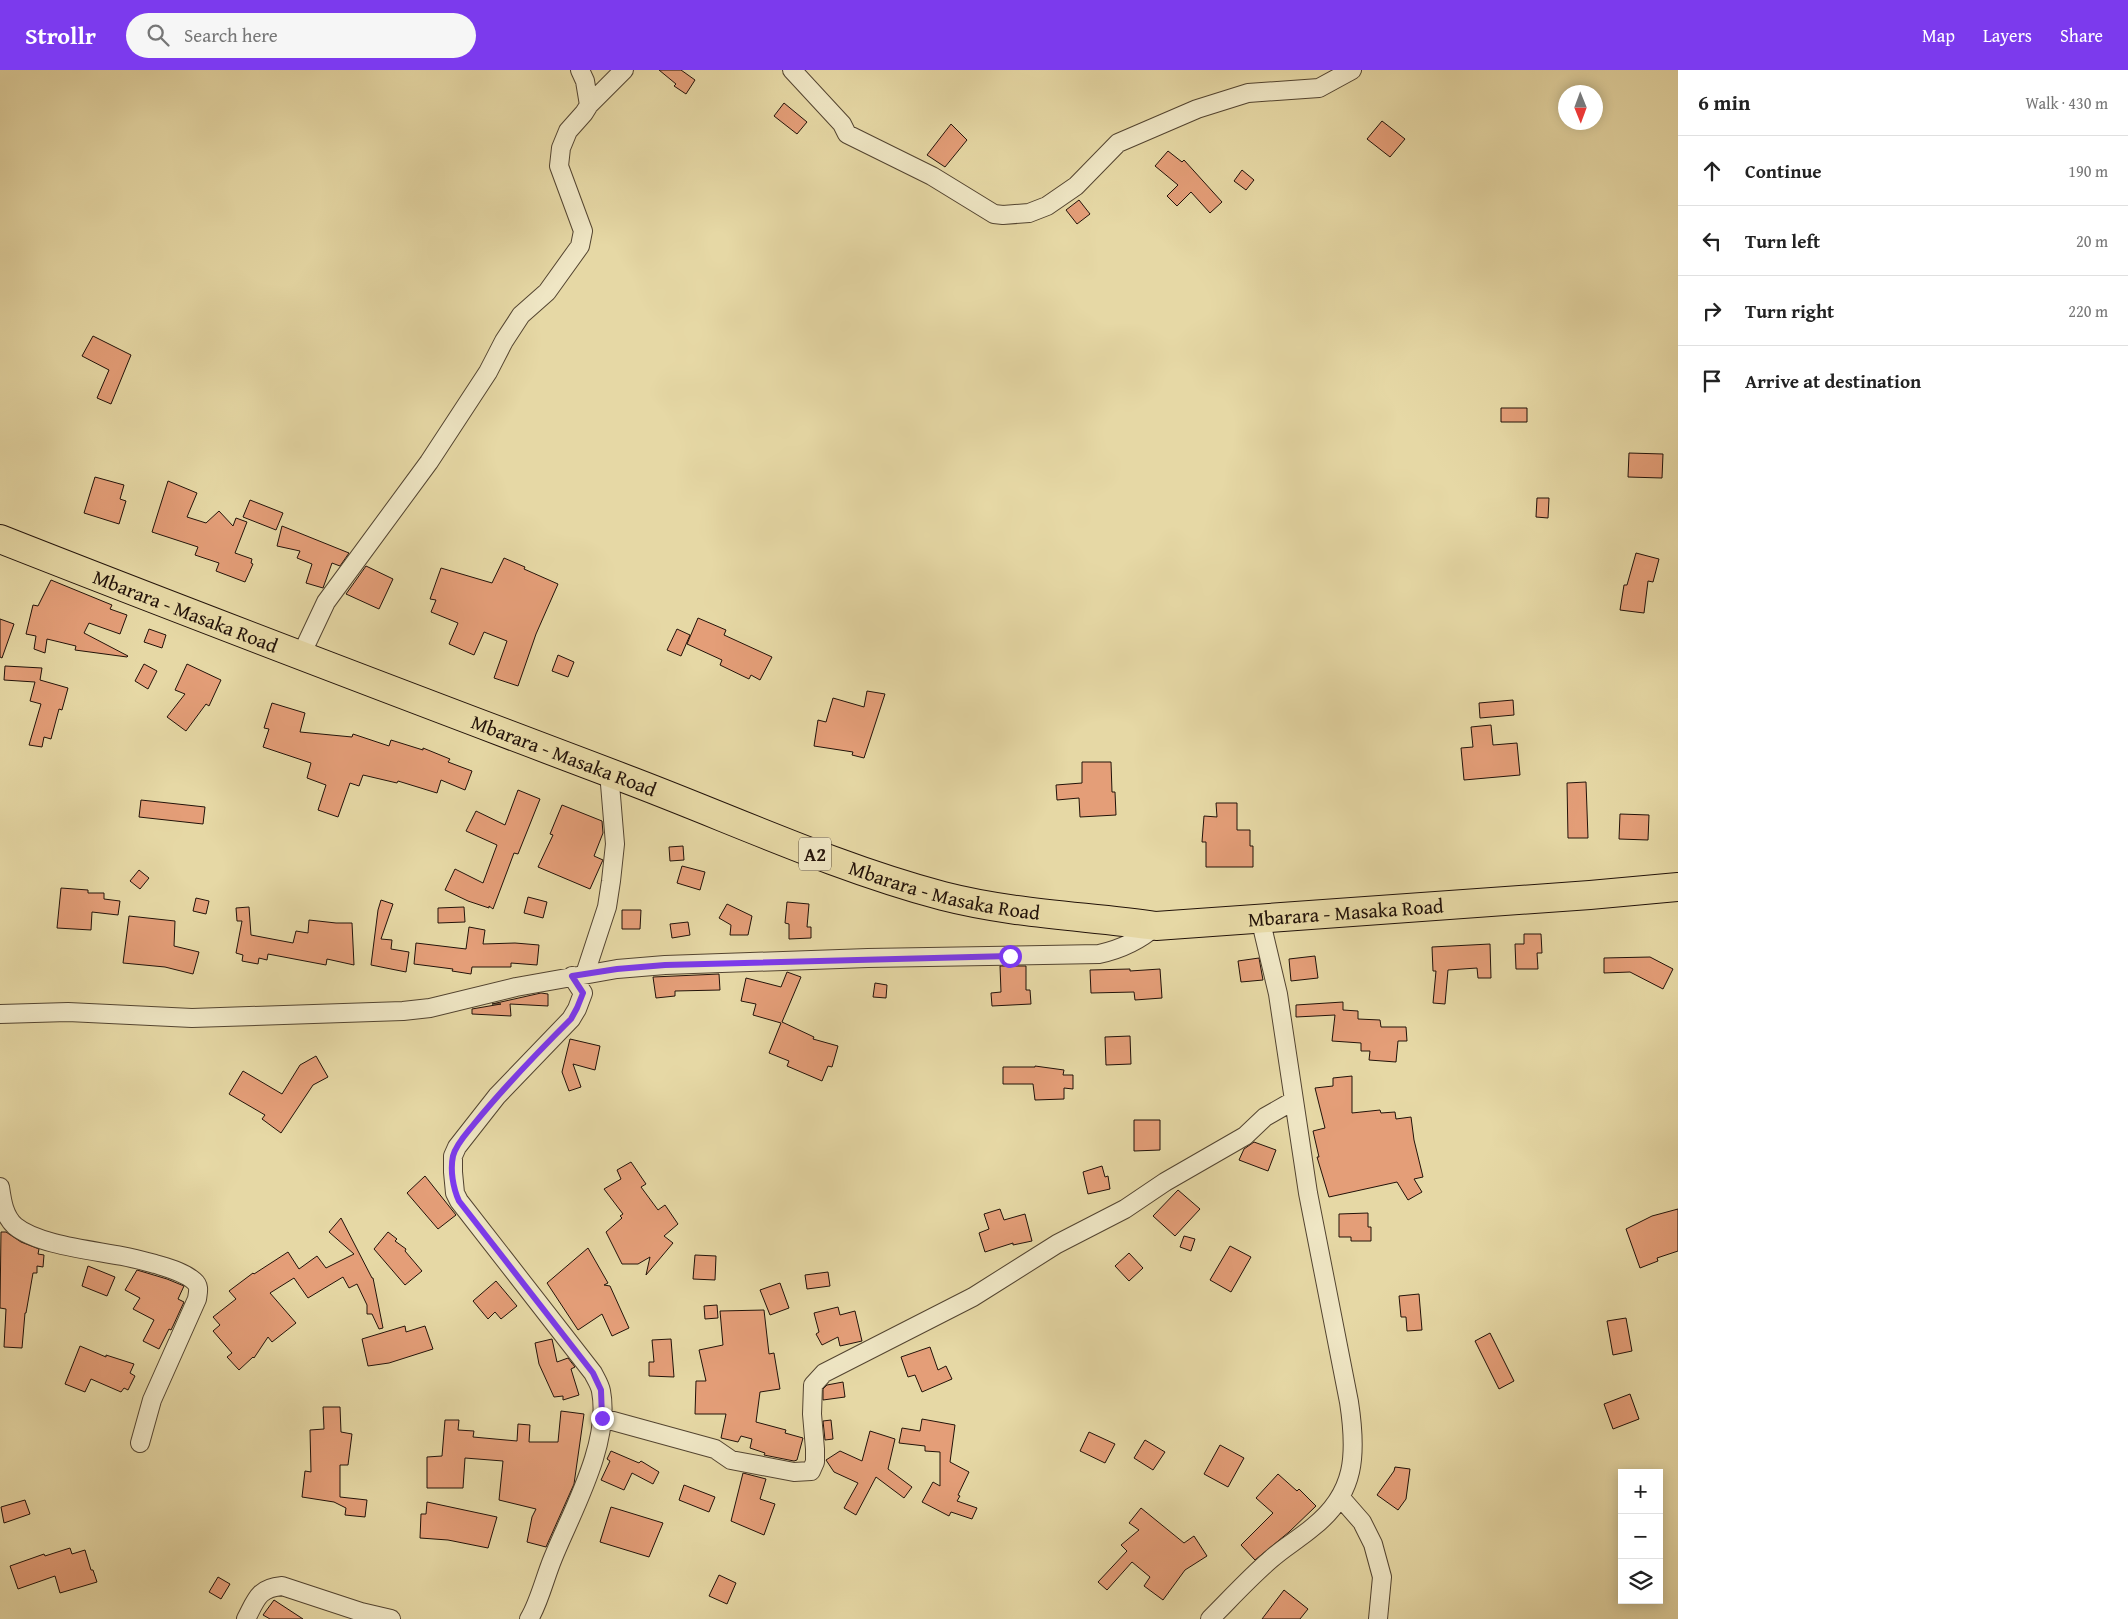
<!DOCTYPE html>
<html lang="en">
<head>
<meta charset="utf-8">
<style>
	:root { --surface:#fff; --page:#f6f6f6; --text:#222; --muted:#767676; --line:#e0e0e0; --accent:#7c3aed }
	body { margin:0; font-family:"Gentium Book Plus",serif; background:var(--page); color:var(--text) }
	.controls { position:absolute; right:15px; bottom:15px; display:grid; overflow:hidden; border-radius:0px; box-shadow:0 2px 12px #0003 }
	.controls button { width:45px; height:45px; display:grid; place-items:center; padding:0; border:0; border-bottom:1px solid var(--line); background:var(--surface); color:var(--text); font:25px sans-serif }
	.compass { position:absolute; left:1558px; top:15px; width:45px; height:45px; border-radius:50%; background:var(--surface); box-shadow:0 2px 12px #0003; rotate:179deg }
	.stop { position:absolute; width:15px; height:15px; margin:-11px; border:4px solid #7c3aed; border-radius:50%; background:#fff }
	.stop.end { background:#7c3aed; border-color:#fff; box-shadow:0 1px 5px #0008 }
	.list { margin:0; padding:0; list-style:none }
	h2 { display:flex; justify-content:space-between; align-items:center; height:65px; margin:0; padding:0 20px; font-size:21px }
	h2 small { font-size:16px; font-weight:400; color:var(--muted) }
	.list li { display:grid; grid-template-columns:32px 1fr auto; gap:15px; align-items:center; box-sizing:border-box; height:70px; padding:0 20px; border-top:1px solid var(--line) }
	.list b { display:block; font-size:19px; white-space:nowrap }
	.list em { font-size:16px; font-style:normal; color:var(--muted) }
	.icon { flex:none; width:28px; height:28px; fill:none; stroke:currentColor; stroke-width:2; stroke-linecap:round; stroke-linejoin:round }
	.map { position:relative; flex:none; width:1678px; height:1549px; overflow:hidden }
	header { display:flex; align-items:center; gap:30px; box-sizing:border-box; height:70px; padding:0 25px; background:var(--accent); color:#fff }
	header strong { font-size:24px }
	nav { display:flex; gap:28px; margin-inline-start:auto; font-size:18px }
	.search { width:350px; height:45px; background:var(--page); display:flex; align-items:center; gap:12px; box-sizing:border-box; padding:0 18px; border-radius:28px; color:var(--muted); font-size:19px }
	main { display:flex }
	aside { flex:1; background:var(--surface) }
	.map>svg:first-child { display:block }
	.building { fill:#e49e78; stroke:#221209 }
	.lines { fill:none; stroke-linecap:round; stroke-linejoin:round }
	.minor-casing { stroke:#534430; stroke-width:20 }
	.trunk-casing { stroke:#221209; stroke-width:30 }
	.minor { stroke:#efe6c4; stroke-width:18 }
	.trunk { stroke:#e6d8a5; stroke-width:28 }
	.route { stroke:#7c3aed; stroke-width:6 }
	.labels { text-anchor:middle; stroke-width:4; stroke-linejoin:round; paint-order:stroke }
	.shield { fill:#efe6c4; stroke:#605241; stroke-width:1 }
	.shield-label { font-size:19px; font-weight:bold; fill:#221209 }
	.street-label { font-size:20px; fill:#221209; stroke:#efe6c4 }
</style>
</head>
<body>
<header>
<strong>Strollr</strong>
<div class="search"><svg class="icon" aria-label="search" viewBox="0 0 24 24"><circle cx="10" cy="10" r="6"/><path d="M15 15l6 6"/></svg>Search here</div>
<nav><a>Map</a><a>Layers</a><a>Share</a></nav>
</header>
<main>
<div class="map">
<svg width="1678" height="1549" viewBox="0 0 1678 1549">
	<rect width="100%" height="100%" fill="#e6d8a5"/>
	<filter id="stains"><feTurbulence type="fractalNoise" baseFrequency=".004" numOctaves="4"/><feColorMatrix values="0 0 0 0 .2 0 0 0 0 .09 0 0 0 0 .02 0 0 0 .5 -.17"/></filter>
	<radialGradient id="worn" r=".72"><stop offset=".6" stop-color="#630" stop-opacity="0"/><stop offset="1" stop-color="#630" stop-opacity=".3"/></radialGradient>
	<path class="building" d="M659,0h22l14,10 -9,14 -12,-8 2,-2z
		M784,33l23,19 -10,12 -23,-18z
		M1382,51l23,18 -15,18 -23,-18z
		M951,54l16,16 -22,27 -18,-12z
		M1168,81l14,11 2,-2 38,42 -12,11 -19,-21 -14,14 -10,-10 11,-11 -23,-19z
		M1242,100l12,10 -8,10 -12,-9z
		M1079,130l11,14 -13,10 -11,-14z
		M93,266l38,19 -20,49 -14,-6 12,-28 -27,-14z
		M1501,338h26v14h-26z
		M1629,383l34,1 -1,24 -34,-1z
		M95,407l29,8 -4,14 6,2 -7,23 -35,-11z
		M168,411l29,12 -10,24 19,6 13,-12 14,15 3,-8 11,4 -12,31 17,6 -1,4 2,1 -8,18 -29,-11 3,-8 -24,-8 3,-8 -46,-15z
		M1537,428h12l-1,20 -12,-1z
		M250,430l33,13 -7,17 -33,-13z
		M282,456l67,27 -9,13 -8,-3 -9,25 -17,-5 6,-19 -15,-6 3,-7 -23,-5z
		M1636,483l23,6 -6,23 -5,-1 -4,32 -24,-3 4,-25h3z
		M504,488l21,9 -1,2 34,15 -22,50 -18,52 -24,-8 13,-37 -23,-9 -10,23 -25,-11 9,-21 -27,-11 5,-12 -6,-1 11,-31 51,15z
		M366,496l27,13 -14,30 -33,-15z
		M51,510l61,25 -2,4 17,6 -7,19 -31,-11 -5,10 44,23 -1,1 -52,-7 1,-4 -29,-7 -2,14 -11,-4 2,-13 -10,-2 7,-29 5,1z
		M698,548l28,12 -2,5 48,22 -12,23 -9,-5 -2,4 -29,-14 2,-5 -35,-16z
		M0,549l14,5 -12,34 -2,-1z
		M149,559l17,6 -4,13 -18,-6z
		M677,559l13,6 -9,21 -14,-6z
		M558,585l16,7 -6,15 -16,-6z
		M144,594l13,7 -9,18 -13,-8z
		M187,594l34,16 -12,26 -3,-2 -20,27 -19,-14 18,-23 -10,-4z
		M5,596l37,2 -2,12 28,8 -6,22 -3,-1 -8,30 -7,-2 -2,10 -13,-2 12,-41 -11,-3 5,-19 -31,-2z
		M867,621l18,3 -21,64 -12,-3 1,-3 -39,-6 4,-26 8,2 7,-24 31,9z
		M1513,630l1,15 -34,3 -1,-15z
		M272,633l33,10 -5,19 52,5 1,-3 36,12 2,-6 32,10v-2l27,11 -2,3 24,9 -7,19 -24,-10 -4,13 -39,-12 -1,2 -34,-8 -4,11 -9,-3 -12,34 -20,-7 8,-25 -19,-7 4,-15 -48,-16 6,-18 -5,-1z
		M1491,655l2,20 24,-2 3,32 -56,5 -3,-32 12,-1 -2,-20z
		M1082,692h29l1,30h3l1,23 -36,2 -1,-19 -22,2 -1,-15 26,-2z
		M1586,712l2,56h-20l-1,-55z
		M518,720l22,9 -22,55 -4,-1 -21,56 -4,-3v2l-21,-7 -23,-11 10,-21 28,14 14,-38 -31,-14 10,-20 29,14z
		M141,730l64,7 -2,17 -64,-7z
		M1216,733h21v27h13v16h3v21h-47v-25h-4l2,-26 13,1z
		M562,735l40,16 1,12 -9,23 9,4 -1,2 -12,27 -52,-22 15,-32 -3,-1z
		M1620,744l29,1 -1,25 -29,-1z
		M683,776l1,14 -14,1 -1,-14z
		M682,796l23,6 -5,18 -23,-7z
		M139,800l10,8 -9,11 -10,-8z
		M61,818l27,2v3h16v6l16,2 -2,14 -26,-3 -1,18 -34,-2z
		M528,827l19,5 -4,16 -19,-5z
		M196,828l13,3 -3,13 -13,-3z
		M381,830l12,4 -12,35 11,1 -1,9 18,3 -3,20 -35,-7 7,-55z
		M787,832l22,2 -2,23h4v11l-22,1v-15l-4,-1z
		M727,834l25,12 -4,19h-18l1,-10 -12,-7z
		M249,837l2,28 42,8 3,-12 12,2 1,-13 27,3h16l2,42 -27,-6 -1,6 -58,-11 -1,6 -8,-2 -1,6 -16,-3 1,-6 -7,-2 6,-32h-5l-1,-13z
		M464,837l1,15 -27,1v-15z
		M622,840h19l-1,19h-18z
		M129,846l46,5 -1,25 25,6 -6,22 -28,-7 -42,-4z
		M688,852l2,13 -18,3 -2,-14z
		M469,857l16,3 -2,14 32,-1 24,2 -2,20 -26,-2v4h-39l-1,7 -19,-3 1,-2 -39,-5 2,-21 50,6z
		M1524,864h17l1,19h-5l1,16h-22l-1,-25h9z
		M1490,874l1,34h-13l-1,-10 -29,2 -3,34 -12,-1 3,-32h-3l-1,-24z
		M1315,886l3,22 -27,3 -2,-22z
		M1650,887l23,12 -10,20 -33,-17 -26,1v-15z
		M1259,888l4,22 -22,2 -3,-21z
		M1000,896h26v24h4l1,14 -39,2 -1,-13 10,-1z
		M1130,899v2l30,-2 2,29 -27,2 -1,-8 -43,1 -1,-23z
		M787,902l14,5 -19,45 32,15 -1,2 25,7 -6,21 -4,-1 -6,15 -35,-15 2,-5 -20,-8 12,-30 -28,-8 3,-11 -15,-3 5,-23 35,9z
		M719,904l1,16 -45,1v5l-19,2 -3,-21z
		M875,913l12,2 -1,13 -13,-1z
		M541,923l7,1v12l-38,-2 1,12 -39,-2v-5l29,-5h-9z
		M1343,932v8l15,1v8l22,1 1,7h25l1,14h-9l-2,21 -27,-2 1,-9h-9v-8l-29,-2 3,-26 -39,2v-12z
		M1130,966l1,28 -25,1 -1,-28z
		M570,969l30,7 -5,24 -22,-6 8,23 -12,4 -7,-19z
		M316,986l12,21 -15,8 -32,48 -19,-14 3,-4 -36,-21 14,-23 39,23 18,-29z
		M1035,996l29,4 -1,5h10v14l-9,-1v11l-29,1 -2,-16h-30v-17h32z
		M1352,1006v37l28,-3 1,3 14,-1 1,7 15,-2 3,23 9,37 -9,2 8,13 -14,8 -11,-18 -68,15 -12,-40h2l-6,-26 12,-3 -10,-40 18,-2v-8z
		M1134,1050h26v30l-26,1z
		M1254,1072l22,8 -8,21 -29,-11 5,-11z
		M631,1092l15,22 -5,3 17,23 7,-5 13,19 -14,12 9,7 -27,32 4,-18 -12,7h-16l-16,-32 16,-14 -2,-2 3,-2 -19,-25 17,-10 -4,-9z
		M1102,1096l3,11 3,-1 2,13 -22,5 -5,-22z
		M425,1106l31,39 -18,14 -31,-36z
		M1178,1120l22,19 -25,27 -22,-20z
		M1000,1139l4,11 21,-6 7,27 -19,4v-2l-28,9 -6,-19 10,-4 -5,-15z
		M1678,1139v42l-21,7 1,3 -18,7 -14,-39 26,-13z
		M1368,1143v14h3v14h-20v-4h-12v-23z
		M341,1148l31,60h1l10,50 -4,1 -7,-15h-5v-9l-10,-21 -8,4 -6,-11 -35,21 -14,-20 -24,15 26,30 -24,19 -4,-5 -14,21 -1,-1 -14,13 -12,-13 5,-4 -19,-22 7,-6 -7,-8 23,-18 -7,-8 24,-18 1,1 34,-22 11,17 18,-13 9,12 28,-14 -25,-22z
		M1,1162h5l15,10 18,7 -1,5 6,1 -1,12 -6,-1v7h-4l-7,40h-1l-3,35 -18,-1 2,-38 -6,-1z
		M388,1162l9,7 -2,2 11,8 -1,2 17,20 -17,14 -31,-36z
		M1184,1166l11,3 -4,12 -11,-4z
		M1230,1176l21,11 -20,35 -21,-12z
		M588,1178l20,35 -4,2 6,1 19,42 -17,8 -10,-22 -24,16 -31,-47z
		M1129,1183l14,15 -14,13 -14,-15z
		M695,1185l21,1 -1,24 -22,-1z
		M88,1196l27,11 -8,19 -25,-10z
		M137,1200l30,9 17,7 -6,13 6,3 -11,24 -2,4 -2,-1 -10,20 -16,-8 11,-21 -21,-11 7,-11 -15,-8z
		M828,1202l2,14 -23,3 -2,-14z
		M496,1211l21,25 -16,13 -6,-7 -7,7 -15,-18z
		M780,1213l9,25 -19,7 -10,-25z
		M1419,1224l3,36 -15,1 -1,-14h-5l-2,-21z
		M717,1235l1,13 -13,1 -1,-13z
		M838,1237l2,8 15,-4 7,30 -22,5 -2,-9 -16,8 -6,-11 3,-2 -5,-19z
		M764,1240l5,44 5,-1 6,36 -20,3 -4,30 30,8 -1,3 18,5 -6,22 -3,1 -30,-6 1,-2 -15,-5 2,-9 -11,-3 -3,6 -17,-4 5,-24h-31l1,-33h10l-7,-31 24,-5 -3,-34z
		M1626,1248l6,33 -19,4 -6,-34z
		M405,1256l1,6 19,-6 8,23 -44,14 -21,3 -6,-27z
		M1490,1263l24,48 -15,8 -24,-48z
		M552,1269l5,23 11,-4 7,9 -4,2 8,26 -16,5v-4l-9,1 -15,-33 -4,-21z
		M671,1269l3,38 -25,-1v-14h5l-2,-22z
		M80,1276l26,11v-2l28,9 -4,9 5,3 -7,14 -4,-2 -3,4 -30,-13 -6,13 -20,-8z
		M930,1277l8,23 8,-4 6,13 -30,13 -7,-17 -7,2 -7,-20z
		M843,1312l2,15 -22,3v-11l4,-4z
		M1630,1324l9,25 -26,10 -9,-25z
		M323,1337h17l1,25 11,2 -4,31h-8v32l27,3 -2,17 -20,-2 1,-7 -12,-6 -32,-5 3,-26 6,1 -1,-42 14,-1z
		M561,1341l23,3 -10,70 -28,63 -19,-5 5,-25 4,-8 -37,-9 4,-39 -38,-3 -2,30h-36v-31l15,-1 3,-36h14l-1,10 16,1 -1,6 44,4 1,-17 12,1 -1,17h29z
		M922,1349l33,6 -5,37 19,10 -11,23 2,1 -3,5 20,7 -5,11 -21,-7 -2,4 -27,-14 11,-20 7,4v-34l-15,-1v-5l-26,-3 3,-15 18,3z
		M831,1350l2,19 -8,1 -2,-19z
		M870,1361l25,8 -7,30 24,18 -8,11 -28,-21 -20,38 -12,-7 14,-25 -24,-11 -8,-12 14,-9 22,10z
		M1089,1362l26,12 -10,19 -25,-12z
		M1145,1370l20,12 -12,18 -19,-12z
		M1220,1375l24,13 -16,29 -24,-13z
		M611,1381l28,12 2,-2 18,11 -6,12 -21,-11 -8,17 -23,-10 9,-19 -3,-2z
		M1395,1397l15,2 -4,30 -8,11 -21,-15 17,-24z
		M743,1403l23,6 -6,20 15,5 -11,31 -33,-14z
		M1278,1404l19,17 2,-2 17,17 -27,26 -34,28 -14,-15 32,-32 -17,-15z
		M684,1415l31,12 -6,15 -30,-12z
		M25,1430l5,14 -26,9 -3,-16z
		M427,1432l70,15 -9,31 -40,-8 -28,-2 1,-24h5z
		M611,1437l52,16 -14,34 -49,-15z
		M1141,1438l43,35 10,-7 13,20 -22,14 -22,30 -19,-14 6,-9 -18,-15 -25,28 -9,-8 29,-31 -6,-6 18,-15 -10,-7z
		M70,1478l2,6 13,-4 6,20h2l4,12 -37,11 -5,-17 -37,13 -8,-23 34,-12 1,2z
		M719,1505l17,8 -9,21 -18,-8z
		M218,1507l12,7 -9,15 -12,-7z
		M1284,1520l24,19 -8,10h-38z
		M274,1530l29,19h-33l-7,-4z"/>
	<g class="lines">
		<defs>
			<path id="minor" d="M792,0l50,54 5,10 85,42 62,38 9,1 26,-2 18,-7 29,-20 42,-43 79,-34 51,-16 71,-5 33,-18
				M589,35l35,-35
				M301,585l25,-53 103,-140 59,-90 16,-31 17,-26 26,-23 33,-46 3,-15 -24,-65 2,-18 7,-17 16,-18 5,-8 -4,-24 -5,-11
				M585,904l22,-67 4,-26 4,-37 -6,-72
				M0,944l68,-2 124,6 211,-7 27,-3 86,-21 101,-18 48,-4 203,-7 231,-4c23,-5 40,-13 57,-28
				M0,1117c2,14 4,29 15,39 23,19 77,24 107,30 11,2 22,5 33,8 13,4 29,8 39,17 6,5 4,11 3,18l-45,101 -12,43
				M602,1348l113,31 16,11 63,12 17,-1 4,-9v-13l-3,-35 1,-29 11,-12 149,-76 84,-53 68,-35 40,-27 80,-46 20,-19 28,-16
				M1341,1428l21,24 11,22 9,33 -4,42
				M246,1549c10,-19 12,-31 36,-33l79,26 30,7
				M529,1549c10,-16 16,-42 24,-61 19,-47 58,-115 48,-167 -1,-6 -5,-12 -8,-18l-134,-172 -4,-8 -2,-21v-16l4,-9 40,-51 74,-77 6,-10 6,-16 -11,-17
				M1210,1549c20,-20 39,-41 60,-59 13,-12 29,-21 43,-33 43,-34 44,-73 36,-125l-41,-209 -30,-199 -18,-76"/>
			<g id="trunk">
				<path id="s1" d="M0,469c208,82 417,161 626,240 106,40 208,88 317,117 70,18 142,20 213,30l434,-31 88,-8"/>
			</g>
		</defs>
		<use href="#minor" class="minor-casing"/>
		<use href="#trunk" class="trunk-casing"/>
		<use href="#minor" class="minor"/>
		<use href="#trunk" class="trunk"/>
	</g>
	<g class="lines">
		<path class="route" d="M602,1348l-1,-28 -8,-17 -134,-172c-6,-13 -9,-31 -6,-45 3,-12 14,-23 21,-32 30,-37 63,-71 97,-105l6,-11 6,-15 -11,-17 45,-7 48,-4 345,-9"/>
	</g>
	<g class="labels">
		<rect class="shield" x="799" y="767.5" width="32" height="33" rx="4"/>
		<g class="shield-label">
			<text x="815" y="791">A2</text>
		</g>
		<g class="street-label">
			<text dy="7" stroke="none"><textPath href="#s1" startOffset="199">Mbarara - Masaka Road</textPath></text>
			<text dy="7" stroke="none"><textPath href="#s1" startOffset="604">Mbarara - Masaka Road</textPath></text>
			<text dy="7" stroke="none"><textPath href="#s1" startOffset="1009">Mbarara - Masaka Road</textPath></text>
			<text dy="7" stroke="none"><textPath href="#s1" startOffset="1414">Mbarara - Masaka Road</textPath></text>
		</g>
	</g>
	<rect width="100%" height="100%" filter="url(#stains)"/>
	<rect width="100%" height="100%" fill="url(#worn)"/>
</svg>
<div class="controls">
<button>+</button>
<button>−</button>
<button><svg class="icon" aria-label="layers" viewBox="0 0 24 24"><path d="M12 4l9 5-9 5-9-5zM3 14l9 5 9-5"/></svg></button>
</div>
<svg class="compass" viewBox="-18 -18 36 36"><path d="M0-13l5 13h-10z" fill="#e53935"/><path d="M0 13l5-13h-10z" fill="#767676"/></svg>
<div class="stop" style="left:1010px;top:886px"></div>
<div class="stop end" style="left:602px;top:1348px"></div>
</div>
<aside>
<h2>6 min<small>Walk · 430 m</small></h2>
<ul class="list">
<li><svg class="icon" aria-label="ahead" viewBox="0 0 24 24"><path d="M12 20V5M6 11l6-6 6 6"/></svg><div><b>Continue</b></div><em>190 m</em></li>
<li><svg class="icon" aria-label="left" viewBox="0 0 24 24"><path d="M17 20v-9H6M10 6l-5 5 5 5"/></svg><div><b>Turn left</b></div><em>20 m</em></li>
<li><svg class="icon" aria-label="right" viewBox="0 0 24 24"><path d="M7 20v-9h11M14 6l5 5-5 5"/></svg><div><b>Turn right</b></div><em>220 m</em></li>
<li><svg class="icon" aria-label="arrive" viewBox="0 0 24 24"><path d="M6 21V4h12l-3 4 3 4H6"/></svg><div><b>Arrive at destination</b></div></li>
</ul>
</aside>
</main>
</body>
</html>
